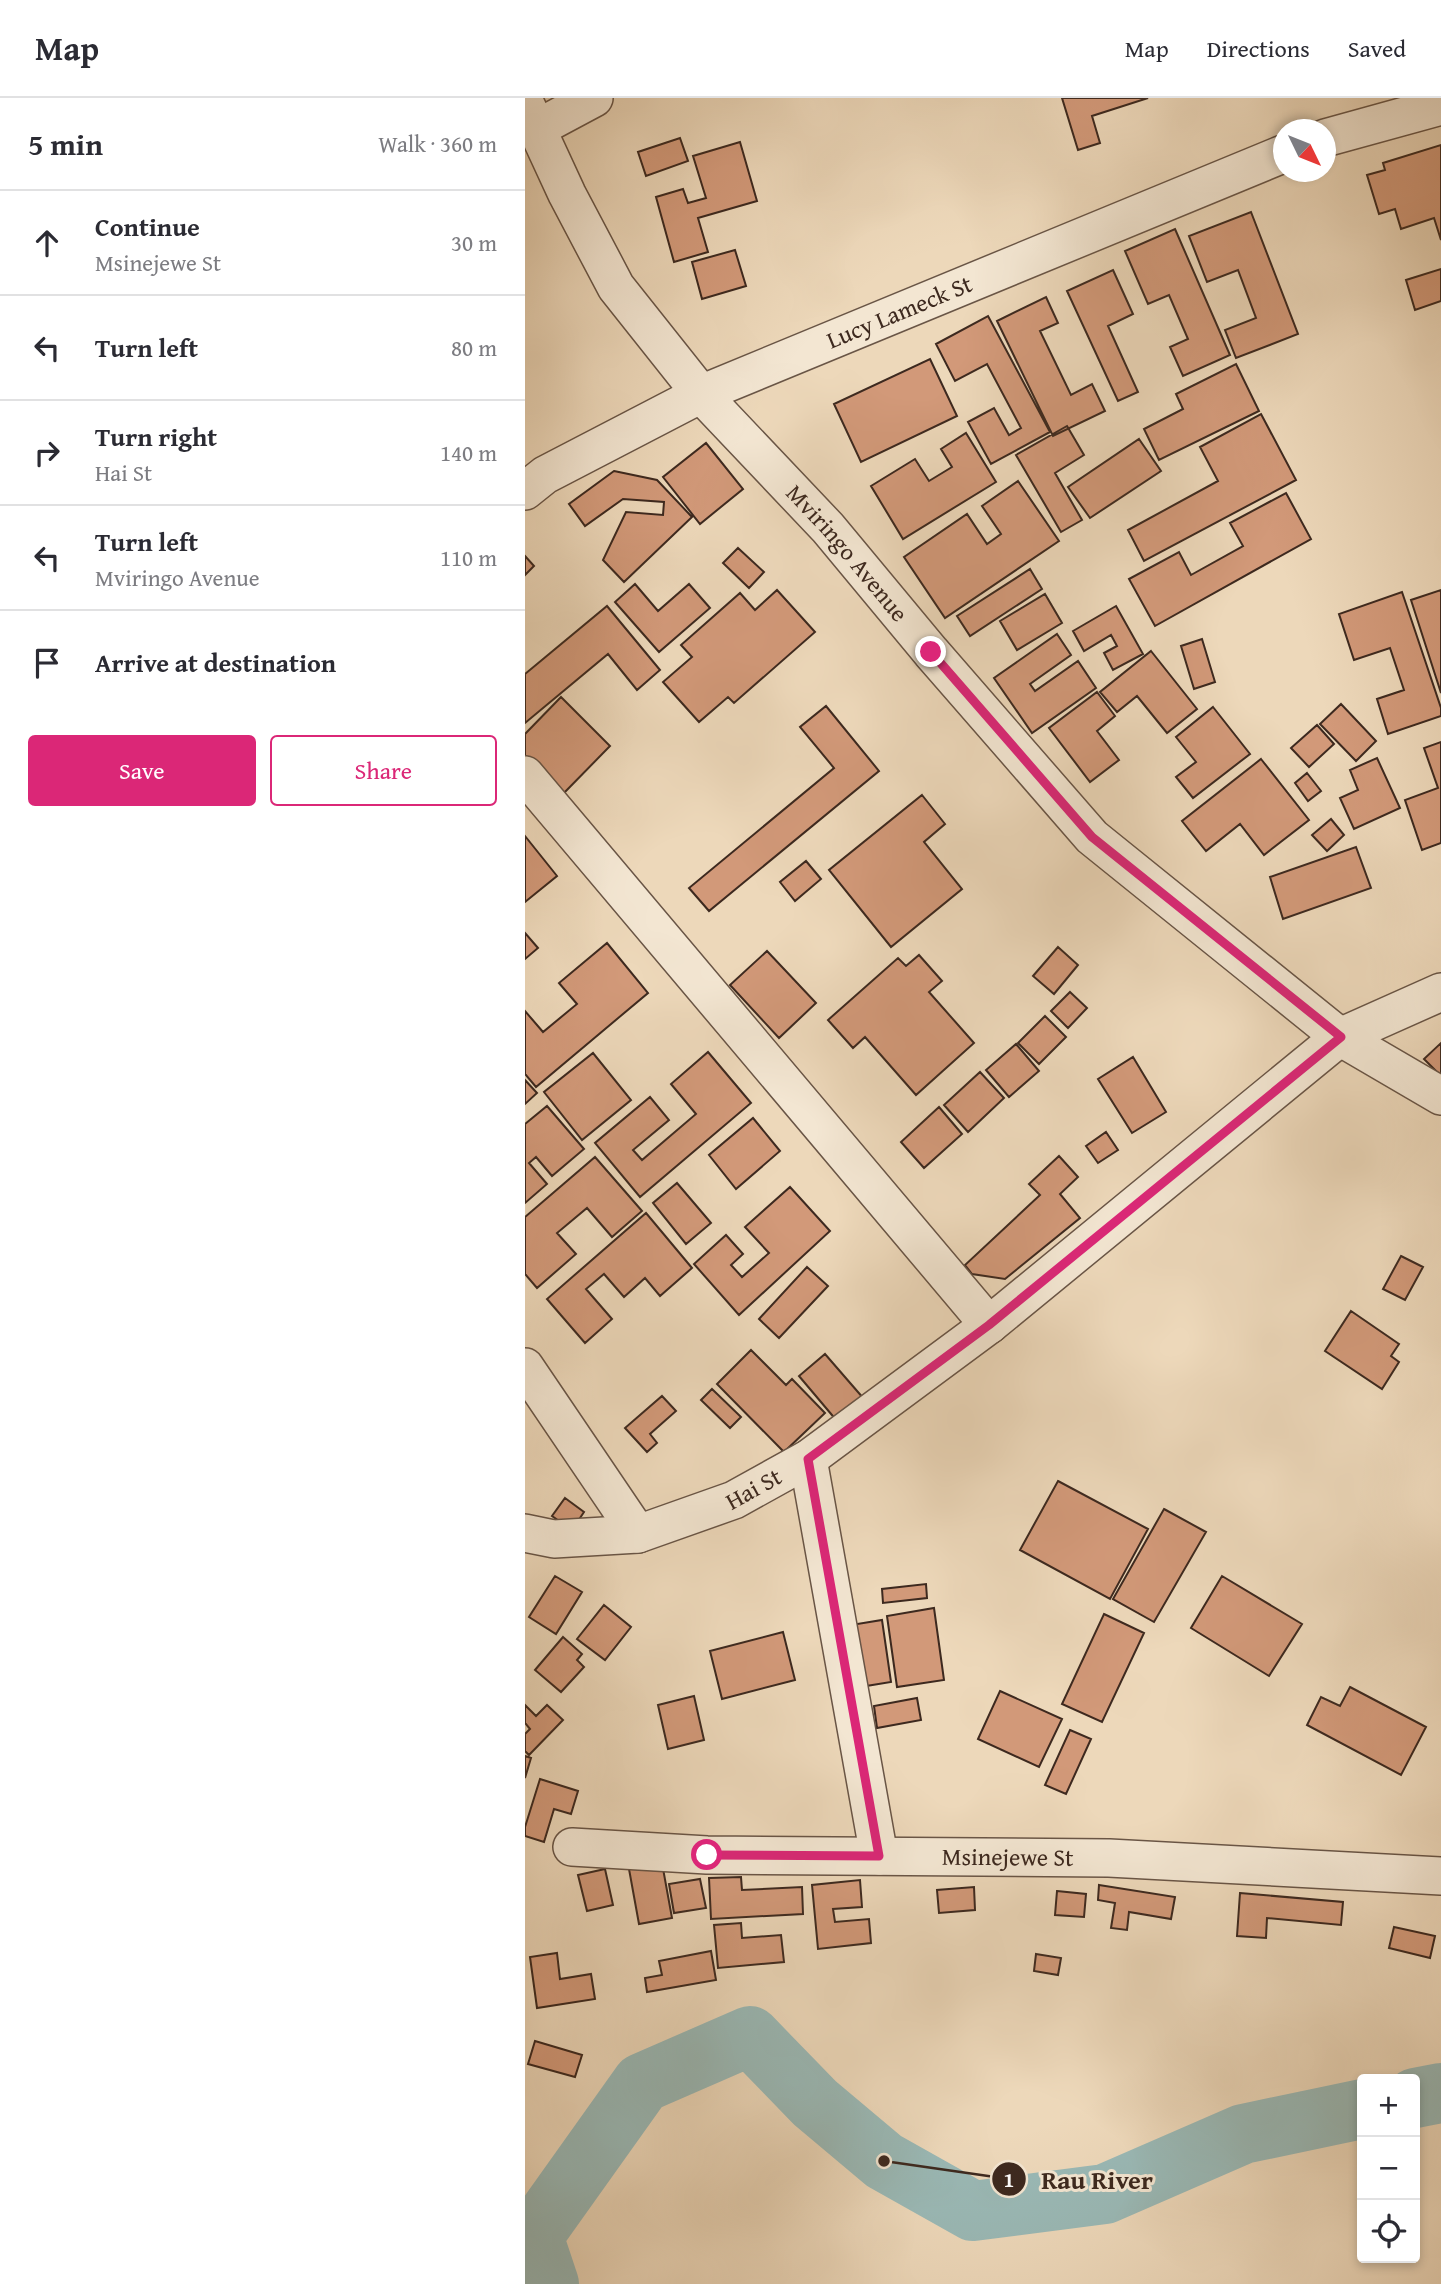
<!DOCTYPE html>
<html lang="en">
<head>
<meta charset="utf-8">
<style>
	:root { --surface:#fff; --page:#f2f2f3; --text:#2b2b33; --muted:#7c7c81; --line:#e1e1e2; --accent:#db2777 }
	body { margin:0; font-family:"Gentium Book Plus",serif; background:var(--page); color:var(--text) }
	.controls { position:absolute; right:21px; bottom:21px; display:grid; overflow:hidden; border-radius:7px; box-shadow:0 4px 10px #0003 }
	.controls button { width:63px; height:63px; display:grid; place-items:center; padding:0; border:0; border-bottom:2px solid var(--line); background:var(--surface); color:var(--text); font:35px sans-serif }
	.compass { position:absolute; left:748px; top:21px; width:63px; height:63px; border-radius:50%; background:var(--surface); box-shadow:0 4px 10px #0003; rotate:133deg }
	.stop { position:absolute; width:21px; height:21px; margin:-16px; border:5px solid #db2777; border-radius:50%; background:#fff }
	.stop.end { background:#db2777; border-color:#fff; box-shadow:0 2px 7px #0008 }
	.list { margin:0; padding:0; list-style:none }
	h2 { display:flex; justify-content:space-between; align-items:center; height:91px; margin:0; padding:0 28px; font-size:30px }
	h2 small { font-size:23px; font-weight:400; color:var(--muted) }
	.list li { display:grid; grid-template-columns:46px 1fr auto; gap:21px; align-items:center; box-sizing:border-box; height:105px; padding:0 28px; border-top:2px solid var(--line) }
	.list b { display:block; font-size:26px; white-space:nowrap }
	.list p { margin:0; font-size:23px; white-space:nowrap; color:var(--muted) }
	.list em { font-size:23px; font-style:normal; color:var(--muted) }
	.actions { display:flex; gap:14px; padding:21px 28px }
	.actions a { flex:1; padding:16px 0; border:2px solid var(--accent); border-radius:7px; text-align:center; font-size:24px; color:var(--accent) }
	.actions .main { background:var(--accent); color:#fff }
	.icon { flex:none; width:38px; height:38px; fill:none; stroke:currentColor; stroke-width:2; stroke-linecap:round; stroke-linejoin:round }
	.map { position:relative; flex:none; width:916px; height:2186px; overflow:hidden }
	header { display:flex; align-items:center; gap:42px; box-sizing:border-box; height:98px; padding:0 35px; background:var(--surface); border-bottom:2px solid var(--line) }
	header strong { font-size:33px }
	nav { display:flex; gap:38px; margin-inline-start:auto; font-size:24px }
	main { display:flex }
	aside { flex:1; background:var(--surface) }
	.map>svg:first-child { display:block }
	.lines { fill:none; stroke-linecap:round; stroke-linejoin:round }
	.river { stroke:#9ab9b6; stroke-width:60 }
	.building { fill:#d29979; stroke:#3d291f; stroke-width:2 }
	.minor-casing { stroke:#695546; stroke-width:40 }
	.minor { stroke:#f3e6d2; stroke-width:37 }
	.route { stroke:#db2777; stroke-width:9 }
	.labels { text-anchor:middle; stroke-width:6; stroke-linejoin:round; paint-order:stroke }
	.street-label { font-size:24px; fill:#3d291f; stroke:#f3e6d2 }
	.leader { fill:none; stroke:#3d291f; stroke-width:2.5 }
	.callout-dot { fill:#3d291f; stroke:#f3e6d2; stroke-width:2.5 }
	.mark-label { font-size:21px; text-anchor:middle; font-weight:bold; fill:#fff }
	.callout-label { font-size:26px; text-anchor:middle; font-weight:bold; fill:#3d291f; stroke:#f3e6d2; stroke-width:6; stroke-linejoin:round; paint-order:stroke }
</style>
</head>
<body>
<header>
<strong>Map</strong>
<nav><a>Map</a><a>Directions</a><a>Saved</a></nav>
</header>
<main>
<aside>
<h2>5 min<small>Walk · 360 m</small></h2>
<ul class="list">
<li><svg class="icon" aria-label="ahead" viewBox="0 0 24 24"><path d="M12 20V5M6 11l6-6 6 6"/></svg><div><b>Continue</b><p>Msinejewe St</p></div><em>30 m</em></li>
<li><svg class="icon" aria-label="left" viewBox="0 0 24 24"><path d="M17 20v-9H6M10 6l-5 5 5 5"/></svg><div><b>Turn left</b></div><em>80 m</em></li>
<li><svg class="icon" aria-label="right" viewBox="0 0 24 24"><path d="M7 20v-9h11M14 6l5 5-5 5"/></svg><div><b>Turn right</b><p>Hai St</p></div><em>140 m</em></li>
<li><svg class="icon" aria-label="left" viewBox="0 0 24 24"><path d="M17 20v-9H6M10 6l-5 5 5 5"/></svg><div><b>Turn left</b><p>Mviringo Avenue</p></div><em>110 m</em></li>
<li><svg class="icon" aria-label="arrive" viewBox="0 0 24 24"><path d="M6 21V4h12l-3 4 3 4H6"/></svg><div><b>Arrive at destination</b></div></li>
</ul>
<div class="actions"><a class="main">Save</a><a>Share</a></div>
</aside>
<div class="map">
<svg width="916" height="2186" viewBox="0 0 916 2186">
	<rect width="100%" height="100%" fill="#edd8ba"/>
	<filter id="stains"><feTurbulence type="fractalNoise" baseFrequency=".00286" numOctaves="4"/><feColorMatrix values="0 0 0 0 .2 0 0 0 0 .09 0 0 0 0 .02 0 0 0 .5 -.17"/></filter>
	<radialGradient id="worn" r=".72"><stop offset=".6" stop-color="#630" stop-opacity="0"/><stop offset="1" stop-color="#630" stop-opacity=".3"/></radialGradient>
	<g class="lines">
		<path class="river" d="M890,2000l26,-5
			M24,2186l-16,-48 109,-153 108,-47 65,67 69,58 89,50 132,-17 138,-60 119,-25"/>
	</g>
	<path class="building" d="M537,0h86l-56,18 8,27 -22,7z
		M155,40l8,23 -42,15 -8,-24z
		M215,44l17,59 -59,17 10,34 -34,10 -18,-65 27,-8 5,14 18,-5 -13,-42z
		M916,47v95l-7,-22 -33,11 -6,-20 -16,5 -12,-39 18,-5 -2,-7z
		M726,114l47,122 -62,24 -11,-28 31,-12 -18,-48 -31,12 -18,-46z
		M650,131l55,126 -47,21 -13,-29 18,-8 -19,-44 -21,9 -23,-53z
		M210,152l11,36 -44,13 -10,-37z
		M916,171v32l-26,9 -9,-30z
		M588,172l20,44 -25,12 30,66 -20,9 -51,-110z
		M521,199l12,26 -18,8 31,64 21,-11 13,27 -52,25 -56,-115z
		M463,218l62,116 -59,32 -23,-42 26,-14 15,27 12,-7 -34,-64 -32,17 -19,-37z
		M405,261l27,57 -96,46 -27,-58z
		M711,266l23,47 -100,49 -15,-31 39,-20 -7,-15z
		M736,316l35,66 -152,81 -16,-31 90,-49 -18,-34z
		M542,328l17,29 -29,18 27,47 -21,12 -45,-77z
		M441,335l30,49 -93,57 -32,-53 44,-27 14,22 23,-14 -11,-18z
		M614,341l22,32 -71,47 -22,-31z
		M181,345l37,46 -43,35 -37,-47z
		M89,373l43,9 35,37 -68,65 -21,-22 23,-48 37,3 1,-13 -41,-3 -38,27 -16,-22z
		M493,383l41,60 -114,77 -41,-61 63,-43 20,30 14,-10 -19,-28z
		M761,395l25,46 -156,87 -26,-47 50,-27 12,23 52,-29 -13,-23z
		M213,450l26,24 -15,16 -26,-25z
		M0,458l9,10 -9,9z
		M505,471l12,20 -72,47 -13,-20z
		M110,486l23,27 31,-27 21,24 -51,44 -44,-50z
		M252,492l38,42 -81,71 -6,-6 -29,25 -36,-40 29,-25 -11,-12 59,-52 15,17z
		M916,492v103l-30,-93z
		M877,494l39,116v8l-53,18 -11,-35 27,-9 -14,-42 -36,12 -15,-46z
		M520,496l17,29 -45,27 -17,-29z
		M82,508l53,64 -23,20 -29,-36 -83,69v-49z
		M591,508l27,48 -30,16 -9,-17 13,-7 -6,-11 -27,16 -11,-20z
		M532,536l14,21 -41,29 5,7 43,-30 18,27 -64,45 -38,-55z
		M677,541l13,43 -21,7 -13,-43z
		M626,553l46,58 -30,24 -30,-37 -20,16 -17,-20z
		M572,594l18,24 -18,15 22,29 -29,22 -41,-54z
		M36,599l49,49 -49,50 -36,-35v-27z
		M816,606l35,37 -20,20 -36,-37z
		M301,608l53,65 -170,140 -20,-23 145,-120 -34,-41z
		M688,609l37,47 -57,44 -17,-21 20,-15 -20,-25z
		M792,627l17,19 -25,23 -18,-19z
		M916,644v101l-19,7 -17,-50 33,-12 -14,-40z
		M852,660l23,50 -46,21 -14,-31 18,-8 -8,-20z
		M736,661l48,61 -45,35 -24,-31 -34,27 -24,-30z
		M782,675l14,18 -13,10 -13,-18z
		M397,697l23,29 -21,18 38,47 -71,58 -62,-77z
		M806,721l13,16 -17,16 -15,-16z
		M0,738l32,40 -32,26z
		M831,749l15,41 -88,31 -13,-42z
		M281,763l15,18 -26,22 -15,-19z
		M0,835l13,15 -13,11z
		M82,845l41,50 -112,94 -11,-13v-63l18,21 34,-28 -18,-21z
		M533,849l20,18 -24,29 -21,-18z
		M242,853l49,52 -37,35 -49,-53z
		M394,857l23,26 -13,11 45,51 -58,52 -51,-58 -12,11 -25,-28 70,-62 8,8z
		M545,894l17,16 -19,20 -17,-17z
		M520,918l21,21 -27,27 -21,-21z
		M916,945v33l-17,-17z
		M491,946l23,27 -30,26 -23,-27z
		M183,954l43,51 -111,94 -45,-54 55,-46 19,23 -36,30 9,10 54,-46 -25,-30z
		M68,955l38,47 -49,40 -38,-48z
		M608,959l33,55 -34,21 -34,-54z
		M455,974l24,26 -36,34 -24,-27z
		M0,982l12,13 -12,11z
		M22,1008l37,43 -32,27 -16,-19 -7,6 18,21 -22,19v-79z
		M414,1009l23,27 -38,34 -23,-26z
		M228,1020l27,33 -44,38 -27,-34z
		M581,1034l12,18 -20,13 -12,-17z
		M534,1058l19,21 -18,17 20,24 -75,61 -33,-5 -7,-9 75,-70 -11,-11z
		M70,1059l47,54 -30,26 -25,-29 -30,25 19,21 -39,34 -12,-14v-57z
		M152,1085l34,40 -25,21 -33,-41z
		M265,1089l40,44 -91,84 -45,-51 32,-29 17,19 -12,11 11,12 27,-24 -24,-26z
		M121,1115l46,55 -32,28 -15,-18 -21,19 -20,-23 -18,15 26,30 -27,24 -38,-44z
		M876,1158l22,11 -18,33 -22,-11z
		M282,1169l21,19 -49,52 -20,-19z
		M826,1213l48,33 -8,12 8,6 -17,27 -57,-38z
		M226,1252l35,35 6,-6 33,34 -41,39 -67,-68z
		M300,1256l39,45 -27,22 -38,-45z
		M187,1291l29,28 -11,11 -29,-28z
		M137,1298l14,15 -26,23 7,9 -10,9 -22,-24z
		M533,1383l90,48 -38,70 -90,-49z
		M40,1400l19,14 -12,18 -20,-14z
		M639,1411l42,23 -52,90 -41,-23z
		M30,1478l27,16 -26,42 -27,-17z
		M697,1478l80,48 -33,52 -78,-48z
		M401,1486l1,14 -44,5 -1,-14z
		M79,1507l27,22 -26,33 -28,-21z
		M409,1510l10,72 -47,7 -10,-71z
		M579,1516l40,19 -42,89 -40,-18z
		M357,1522l9,62 -31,5 -9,-62z
		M258,1534l12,48 -73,19 -12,-48z
		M38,1539l19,17 -5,6 7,7 -23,25 -26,-22z
		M825,1589l76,40 -25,48 -94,-50 14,-28 19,9z
		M475,1593l62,28 -23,48 -61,-28z
		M169,1598l10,44 -36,9 -10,-44z
		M392,1600l4,22 -44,8 -3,-22z
		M0,1607l11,11 11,-11 16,15 -34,35 -4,-4v-17l5,-5 -5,-6z
		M545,1632l21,9 -25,55 -21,-9z
		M0,1658l6,2 -6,20z
		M15,1681l38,12 -7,23 -17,-5 -10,33 -19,-6v-9z
		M137,1765l10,55 -33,6 -10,-55z
		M80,1771l8,36 -26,6 -9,-36z
		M216,1779l1,13 60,-3 1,27 -92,5 -2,-41z
		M175,1781l6,29 -32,5 -5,-29z
		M335,1782l2,27 -29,2 2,13 34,-3 2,24 -53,6 -6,-64z
		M574,1787l76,12 -4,22 -42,-7 -2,18 -16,-2 4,-25 -17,-3z
		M449,1789l1,23 -36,3 -2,-23z
		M532,1793l29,3 -2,23 -29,-2z
		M715,1795l103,9 -2,23 -74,-7 -1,20 -29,-2z
		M216,1825l1,15 39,-3 3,27 -66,6 -4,-43z
		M869,1829l41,9 -5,22 -41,-10z
		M186,1853l5,29 -69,12 -2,-14 17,-3 -3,-14z
		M32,1855l3,26 31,-5 4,25 -58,9 -7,-51z
		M511,1856l25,4 -3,17 -24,-4z
		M10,1943l47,14 -7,22 -47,-13z"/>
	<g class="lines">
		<defs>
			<g id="minor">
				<path id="s1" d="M0,5l42,91 49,93 85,107 127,134 103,124 161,185 248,200 101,59"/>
				<path d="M11,31l58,-31"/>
				<path d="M800,40l116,-32"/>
				<path id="s2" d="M0,393l20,-16 156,-81 582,-240"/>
				<path d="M0,677l464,550"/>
				<path d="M0,1269l113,167"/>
				<path d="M283,1361l71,397"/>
				<path id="s3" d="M0,1435l29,6 84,-5 96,-34 74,-41 181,-134 351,-288 101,-45"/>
				<path id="s4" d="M47,1749l135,8 402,3 332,18"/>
			</g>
		</defs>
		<use href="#minor" class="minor-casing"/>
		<use href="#minor" class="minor"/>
	</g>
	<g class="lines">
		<path class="route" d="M182,1757l172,1 -71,-397 181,-134 352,-288 -249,-200 -161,-185"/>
	</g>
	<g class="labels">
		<g class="street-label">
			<text dy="8" stroke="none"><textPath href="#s2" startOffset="416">Lucy Lameck St</textPath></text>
			<text dy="8" stroke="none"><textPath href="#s1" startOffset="558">Mviringo Avenue</textPath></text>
			<text dy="8" stroke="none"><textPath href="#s3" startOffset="238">Hai St</textPath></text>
			<text dy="8" stroke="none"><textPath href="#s4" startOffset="436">Msinejewe St</textPath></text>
		</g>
	</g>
	<path class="leader" d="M359 2063L484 2081"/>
	<g class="callout-dot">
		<circle cx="359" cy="2063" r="7"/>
		<circle cx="484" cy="2081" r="18"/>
	</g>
	<g class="mark-label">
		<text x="484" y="2089">1</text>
	</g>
	<g class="callout-label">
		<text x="572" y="2091">Rau River</text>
	</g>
	<rect width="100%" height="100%" filter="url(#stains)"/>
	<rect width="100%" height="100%" fill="url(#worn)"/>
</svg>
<div class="controls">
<button>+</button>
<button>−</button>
<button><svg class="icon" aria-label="locate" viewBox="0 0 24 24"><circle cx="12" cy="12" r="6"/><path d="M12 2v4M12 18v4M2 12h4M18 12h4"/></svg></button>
</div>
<svg class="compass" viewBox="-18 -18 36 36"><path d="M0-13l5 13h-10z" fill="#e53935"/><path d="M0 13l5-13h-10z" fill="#7c7c81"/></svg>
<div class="stop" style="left:182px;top:1757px"></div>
<div class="stop end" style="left:406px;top:554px"></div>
</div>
</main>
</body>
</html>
